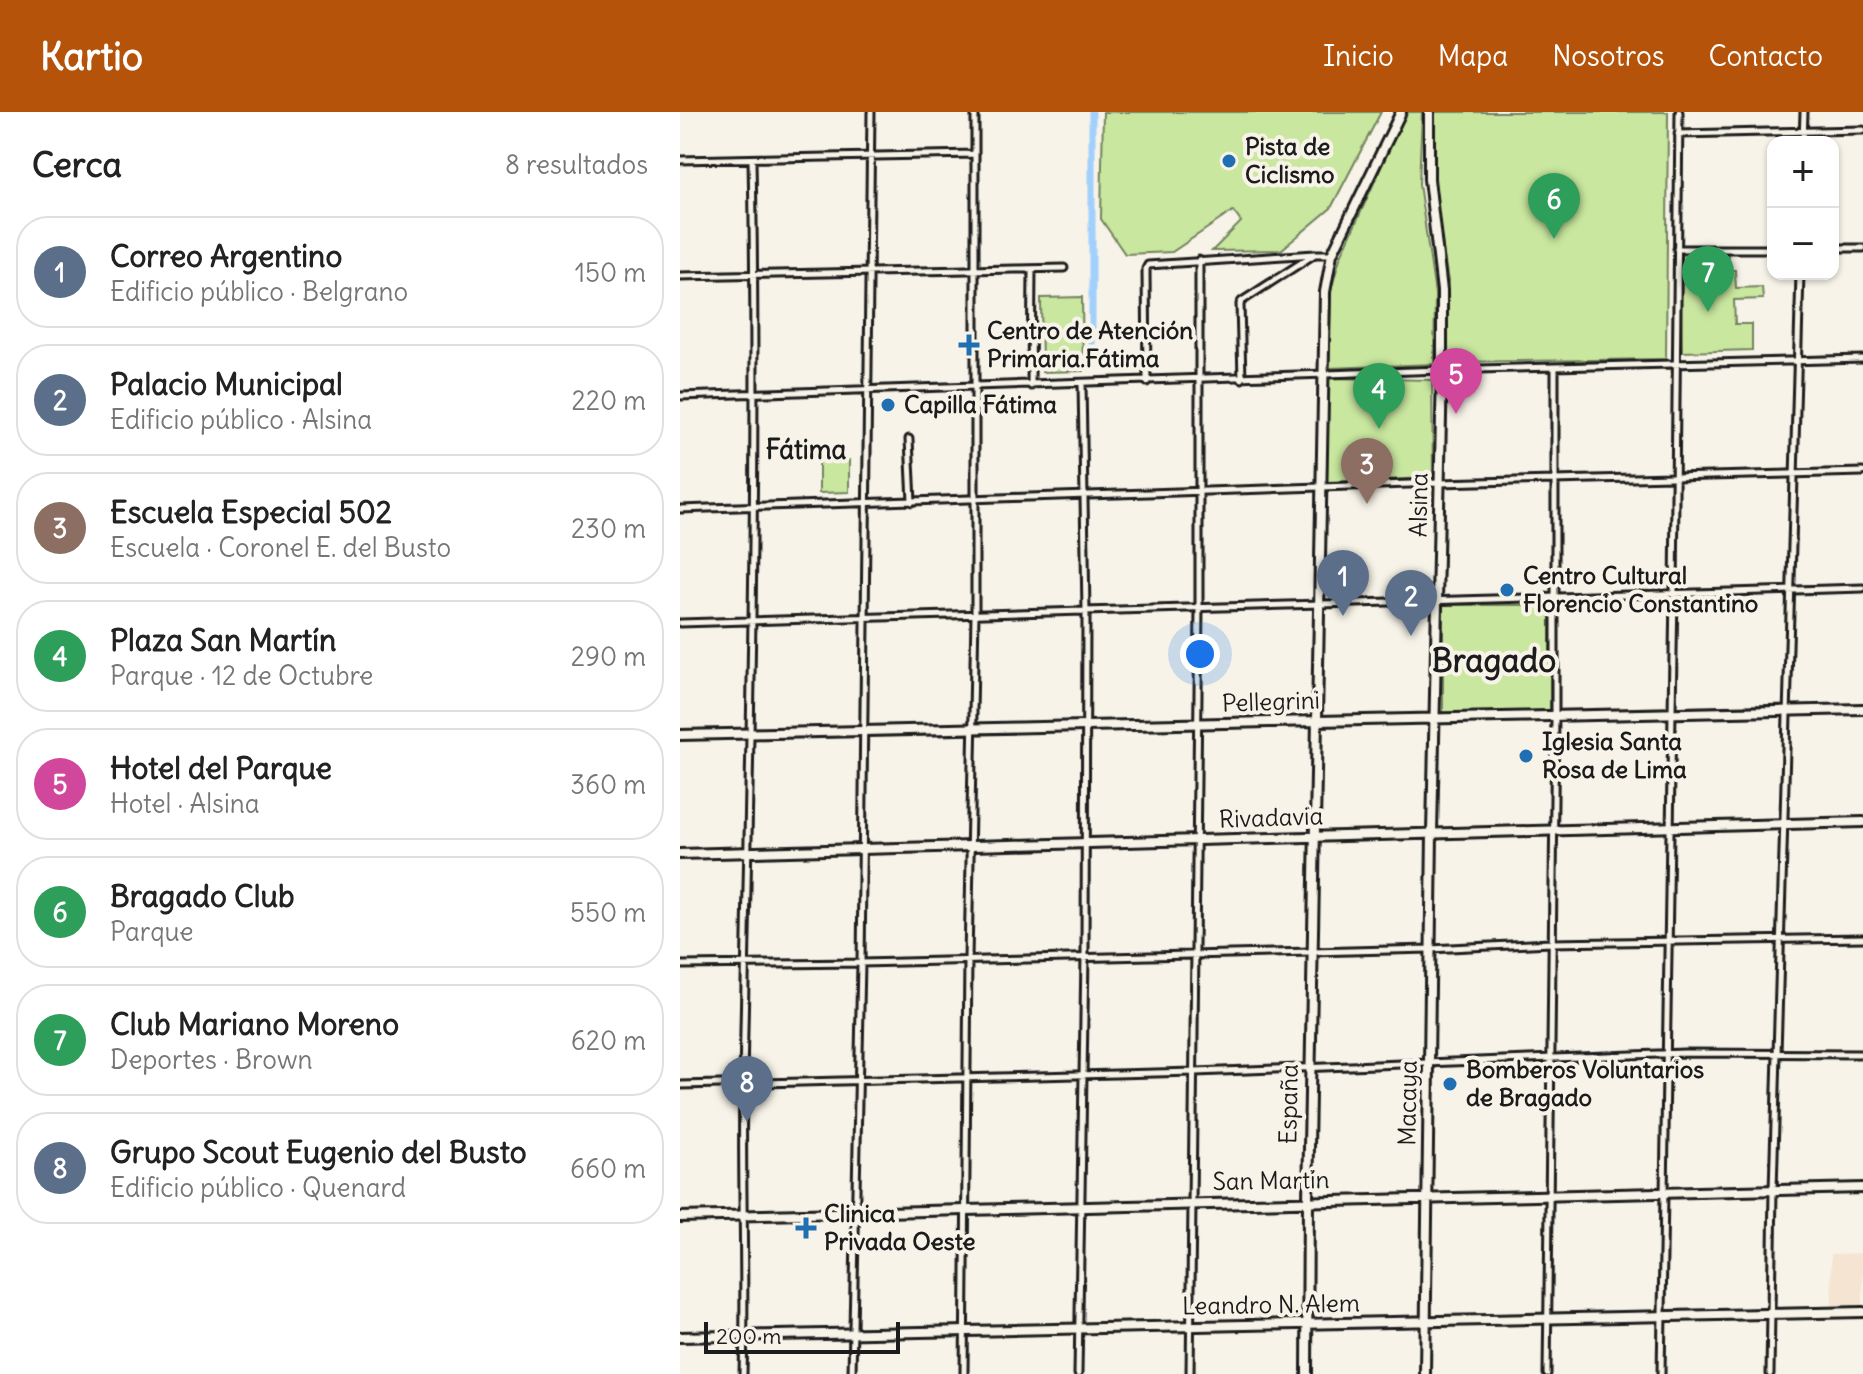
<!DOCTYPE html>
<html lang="es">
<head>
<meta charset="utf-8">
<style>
	:root { --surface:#fff; --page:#f6f6f6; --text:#222; --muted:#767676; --line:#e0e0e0; --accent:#b45309 }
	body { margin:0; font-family:Delius,sans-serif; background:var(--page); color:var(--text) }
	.controls { position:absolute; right:24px; top:24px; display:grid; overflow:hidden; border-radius:16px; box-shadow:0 2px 6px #0004 }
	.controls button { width:72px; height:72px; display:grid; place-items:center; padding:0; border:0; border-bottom:2px solid var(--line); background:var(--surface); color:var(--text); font:40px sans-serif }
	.scale { position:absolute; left:24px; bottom:20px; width:196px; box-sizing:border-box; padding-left:8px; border:4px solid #1c1c1c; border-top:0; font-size:22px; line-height:28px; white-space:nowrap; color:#1c1c1c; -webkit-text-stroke:6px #f7f3e8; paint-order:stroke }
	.you { position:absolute; left:520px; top:542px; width:28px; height:28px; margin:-20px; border:6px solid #fff; border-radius:50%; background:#1a73e8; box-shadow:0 0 0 12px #1a73e833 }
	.badge { display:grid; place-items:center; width:52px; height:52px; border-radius:50%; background:var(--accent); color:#fff; font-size:26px; font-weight:700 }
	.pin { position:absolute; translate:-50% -66px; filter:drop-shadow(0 2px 4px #0008) }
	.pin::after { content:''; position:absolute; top:42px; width:28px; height:24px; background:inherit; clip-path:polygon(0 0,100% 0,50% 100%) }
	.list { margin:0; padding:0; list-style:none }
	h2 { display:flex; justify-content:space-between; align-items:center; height:104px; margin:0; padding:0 32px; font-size:34px }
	h2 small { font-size:26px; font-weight:400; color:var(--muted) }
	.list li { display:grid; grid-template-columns:52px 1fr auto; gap:24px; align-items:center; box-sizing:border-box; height:112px; margin:0 16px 16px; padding:0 16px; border:2px solid var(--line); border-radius:32px }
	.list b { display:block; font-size:30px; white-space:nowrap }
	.list p { margin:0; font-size:26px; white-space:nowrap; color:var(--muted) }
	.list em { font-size:26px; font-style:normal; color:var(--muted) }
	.map { position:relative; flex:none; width:1183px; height:1262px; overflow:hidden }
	header { display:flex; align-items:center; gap:48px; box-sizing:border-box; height:112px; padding:0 40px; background:var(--accent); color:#fff }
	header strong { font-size:38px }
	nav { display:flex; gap:44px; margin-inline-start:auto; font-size:28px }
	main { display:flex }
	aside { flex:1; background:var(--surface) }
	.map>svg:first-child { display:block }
	.built { fill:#f5e4d2 }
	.green { fill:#c9e79f; stroke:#72825e; stroke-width:2 }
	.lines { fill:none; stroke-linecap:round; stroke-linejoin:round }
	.canal { stroke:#a2d0fd; stroke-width:7 }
	.minor-casing { stroke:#1c1c1c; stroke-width:11 }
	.secondary-casing { stroke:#1c1c1c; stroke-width:14 }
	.minor { stroke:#f7f3e8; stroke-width:5 }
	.secondary { stroke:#f7f3e8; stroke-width:8 }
	.poi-dot { fill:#1f6fb2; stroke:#f7f3e8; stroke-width:3 }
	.labels { text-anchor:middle; stroke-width:8; stroke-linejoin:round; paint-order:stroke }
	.poi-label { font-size:24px; font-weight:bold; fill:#1c1c1c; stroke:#f7f3e8; text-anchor:start }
	.street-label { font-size:24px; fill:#1c1c1c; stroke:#f7f3e8 }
	.neighbourhood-label { font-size:26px; font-weight:bold; fill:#1c1c1c; stroke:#f7f3e8 }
	.district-label { font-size:32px; font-weight:bold; fill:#1c1c1c; stroke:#f7f3e8 }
</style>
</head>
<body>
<header>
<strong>Kartio</strong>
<nav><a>Inicio</a><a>Mapa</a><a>Nosotros</a><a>Contacto</a></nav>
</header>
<main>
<aside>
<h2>Cerca<small>8 resultados</small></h2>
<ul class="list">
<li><span class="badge" style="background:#5c6f8a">1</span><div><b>Correo Argentino</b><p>Edificio público · Belgrano</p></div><em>150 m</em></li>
<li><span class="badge" style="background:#5c6f8a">2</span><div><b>Palacio Municipal</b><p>Edificio público · Alsina</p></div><em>220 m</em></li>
<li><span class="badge" style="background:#8d6e63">3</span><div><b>Escuela Especial 502</b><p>Escuela · Coronel E. del Busto</p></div><em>230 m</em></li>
<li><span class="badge" style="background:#2e9e5b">4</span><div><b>Plaza San Martín</b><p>Parque · 12 de Octubre</p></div><em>290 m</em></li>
<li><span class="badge" style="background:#d1479c">5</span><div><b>Hotel del Parque</b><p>Hotel · Alsina</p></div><em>360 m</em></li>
<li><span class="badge" style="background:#2e9e5b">6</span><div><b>Bragado Club</b><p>Parque</p></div><em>550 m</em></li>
<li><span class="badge" style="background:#2e9e5b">7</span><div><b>Club Mariano Moreno</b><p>Deportes · Brown</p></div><em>620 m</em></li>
<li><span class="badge" style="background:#5c6f8a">8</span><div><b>Grupo Scout Eugenio del Busto</b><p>Edificio público · Quenard</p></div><em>660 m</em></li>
</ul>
</aside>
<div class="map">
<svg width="1183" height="1262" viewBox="0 0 1183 1262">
	<rect width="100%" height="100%" fill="#f7f3e8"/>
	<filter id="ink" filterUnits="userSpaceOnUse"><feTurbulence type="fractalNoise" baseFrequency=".0125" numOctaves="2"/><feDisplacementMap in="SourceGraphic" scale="16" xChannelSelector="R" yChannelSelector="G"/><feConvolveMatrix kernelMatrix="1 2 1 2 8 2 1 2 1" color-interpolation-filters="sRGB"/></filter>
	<g filter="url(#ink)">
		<path class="built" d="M1183,1141v52h-31l-1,-51z"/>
		<path class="green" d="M423,0h278l-50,96 -50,42 -69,1 29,-29 -8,-11 -61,41 -47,2 -24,-35z
			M726,0h16l-3,72 16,110 -1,70 -105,4 2,-78 9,-32z
			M752,0h236l-2,247 -215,3 -6,-6 3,-75 -13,-83z
			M1048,142l1,16h6l1,18 26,-1 1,12 -29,1 1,24h17v26l-70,2 -2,-97z
			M402,185l1,74 -41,1 -1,-74z
			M647,266l105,2 1,98 -109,4z
			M139,348h30v32l-30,1z
			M763,493h107v109h-107z"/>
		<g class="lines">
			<path class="canal" d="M412,0v254"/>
			<defs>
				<path id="minor" d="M998,22l185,-4
					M1123,30l1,-30
					M0,48l295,-6
					M1153,136h30
					M997,137h96
					M0,164l384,-8
					M562,267l-2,-75 2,-3 73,-47h16
					M467,270l-1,-113 2,-4 167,-11
					M351,274l1,-117
					M0,284l762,-26 421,-11
					M229,327l3,63
					M0,397l759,-26 424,-11
					M0,511l1183,-35
					M0,853l181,-2 569,-14 121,-6 312,-5
					M0,973l515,-13 489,-19 179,1
					M63,1262c3,-98 -2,-195 0,-293 6,-307 15,-614 9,-921
					M172,1262l9,-411 10,-851
					M284,1262l4,-415 7,-345v-502
					M398,1262l7,-418 1,-345 -4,-227
					M510,1262l9,-766v-348
					M867,1262l8,-657v-348
					M981,1262l13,-781 5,-481
					M1090,1262l3,-184 27,-916"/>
				<path id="secondary" d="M0,623l1183,-26
					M0,742l1183,-32
					M0,1105l1183,-29
					M0,1225l1183,-25
					M627,1262l1,-174 17,-908 7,-38 69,-142
					M745,1262l7,-541 10,-463v-79l-13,-112v-67"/>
			</defs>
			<use href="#minor" class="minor-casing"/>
			<use href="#secondary" class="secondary-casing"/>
			<use href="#minor" class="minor"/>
			<use href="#secondary" class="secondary"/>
		</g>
	</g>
	<g class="poi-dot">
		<circle cx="549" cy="49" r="8"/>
		<path d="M285 221h8v8h8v8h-8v8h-8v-8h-8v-8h8z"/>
		<circle cx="208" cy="293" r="8"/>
		<circle cx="827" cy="478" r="8"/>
		<circle cx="846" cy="644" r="8"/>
		<circle cx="770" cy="972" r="8"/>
		<path d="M122 1104h8v8h8v8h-8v8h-8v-8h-8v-8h8z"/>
	</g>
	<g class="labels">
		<g class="poi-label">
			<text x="565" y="43">Pista de<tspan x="565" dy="28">Ciclismo</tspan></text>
			<text x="307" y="227">Centro de Atención<tspan x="307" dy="28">Primaria.Fátima</tspan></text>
			<text x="224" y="301">Capilla Fátima</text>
			<text x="843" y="472">Centro Cultural<tspan x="843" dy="28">Florencio Constantino</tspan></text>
			<text x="862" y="638">Iglesia Santa<tspan x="862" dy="28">Rosa de Lima</tspan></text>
			<text x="786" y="966">Bomberos Voluntarios<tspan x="786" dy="28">de Bragado</tspan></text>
			<text x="144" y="1110">Clinica<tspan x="144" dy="28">Privada Oeste</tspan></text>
		</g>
		<g class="street-label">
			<text transform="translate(739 393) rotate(-89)" y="8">Alsina</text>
			<text transform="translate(591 590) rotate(-2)" y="8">Pellegrini</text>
			<text transform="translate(591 706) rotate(-2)" y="8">Rivadavia</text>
			<text transform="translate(728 991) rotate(-89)" y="8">Macaya</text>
			<text transform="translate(609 992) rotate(-89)" y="8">España</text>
			<text transform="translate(591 1069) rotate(-1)" y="8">San Martín</text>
			<text transform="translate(591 1193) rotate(-1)" y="8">Leandro N. Alem</text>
		</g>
		<g class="neighbourhood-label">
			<text x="126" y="347">Fátima</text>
		</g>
		<g class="district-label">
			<text x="814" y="560">Bragado</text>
		</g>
	</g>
</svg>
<div class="controls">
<button>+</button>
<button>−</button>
</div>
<div class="scale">200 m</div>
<div class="you"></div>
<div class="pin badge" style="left:663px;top:504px;background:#5c6f8a">1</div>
<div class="pin badge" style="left:731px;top:524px;background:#5c6f8a">2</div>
<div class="pin badge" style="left:687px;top:392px;background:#8d6e63">3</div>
<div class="pin badge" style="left:699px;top:317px;background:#2e9e5b">4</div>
<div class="pin badge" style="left:776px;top:302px;background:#d1479c">5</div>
<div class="pin badge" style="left:874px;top:127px;background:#2e9e5b">6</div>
<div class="pin badge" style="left:1028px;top:200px;background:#2e9e5b">7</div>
<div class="pin badge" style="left:67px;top:1010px;background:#5c6f8a">8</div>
</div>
</main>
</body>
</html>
